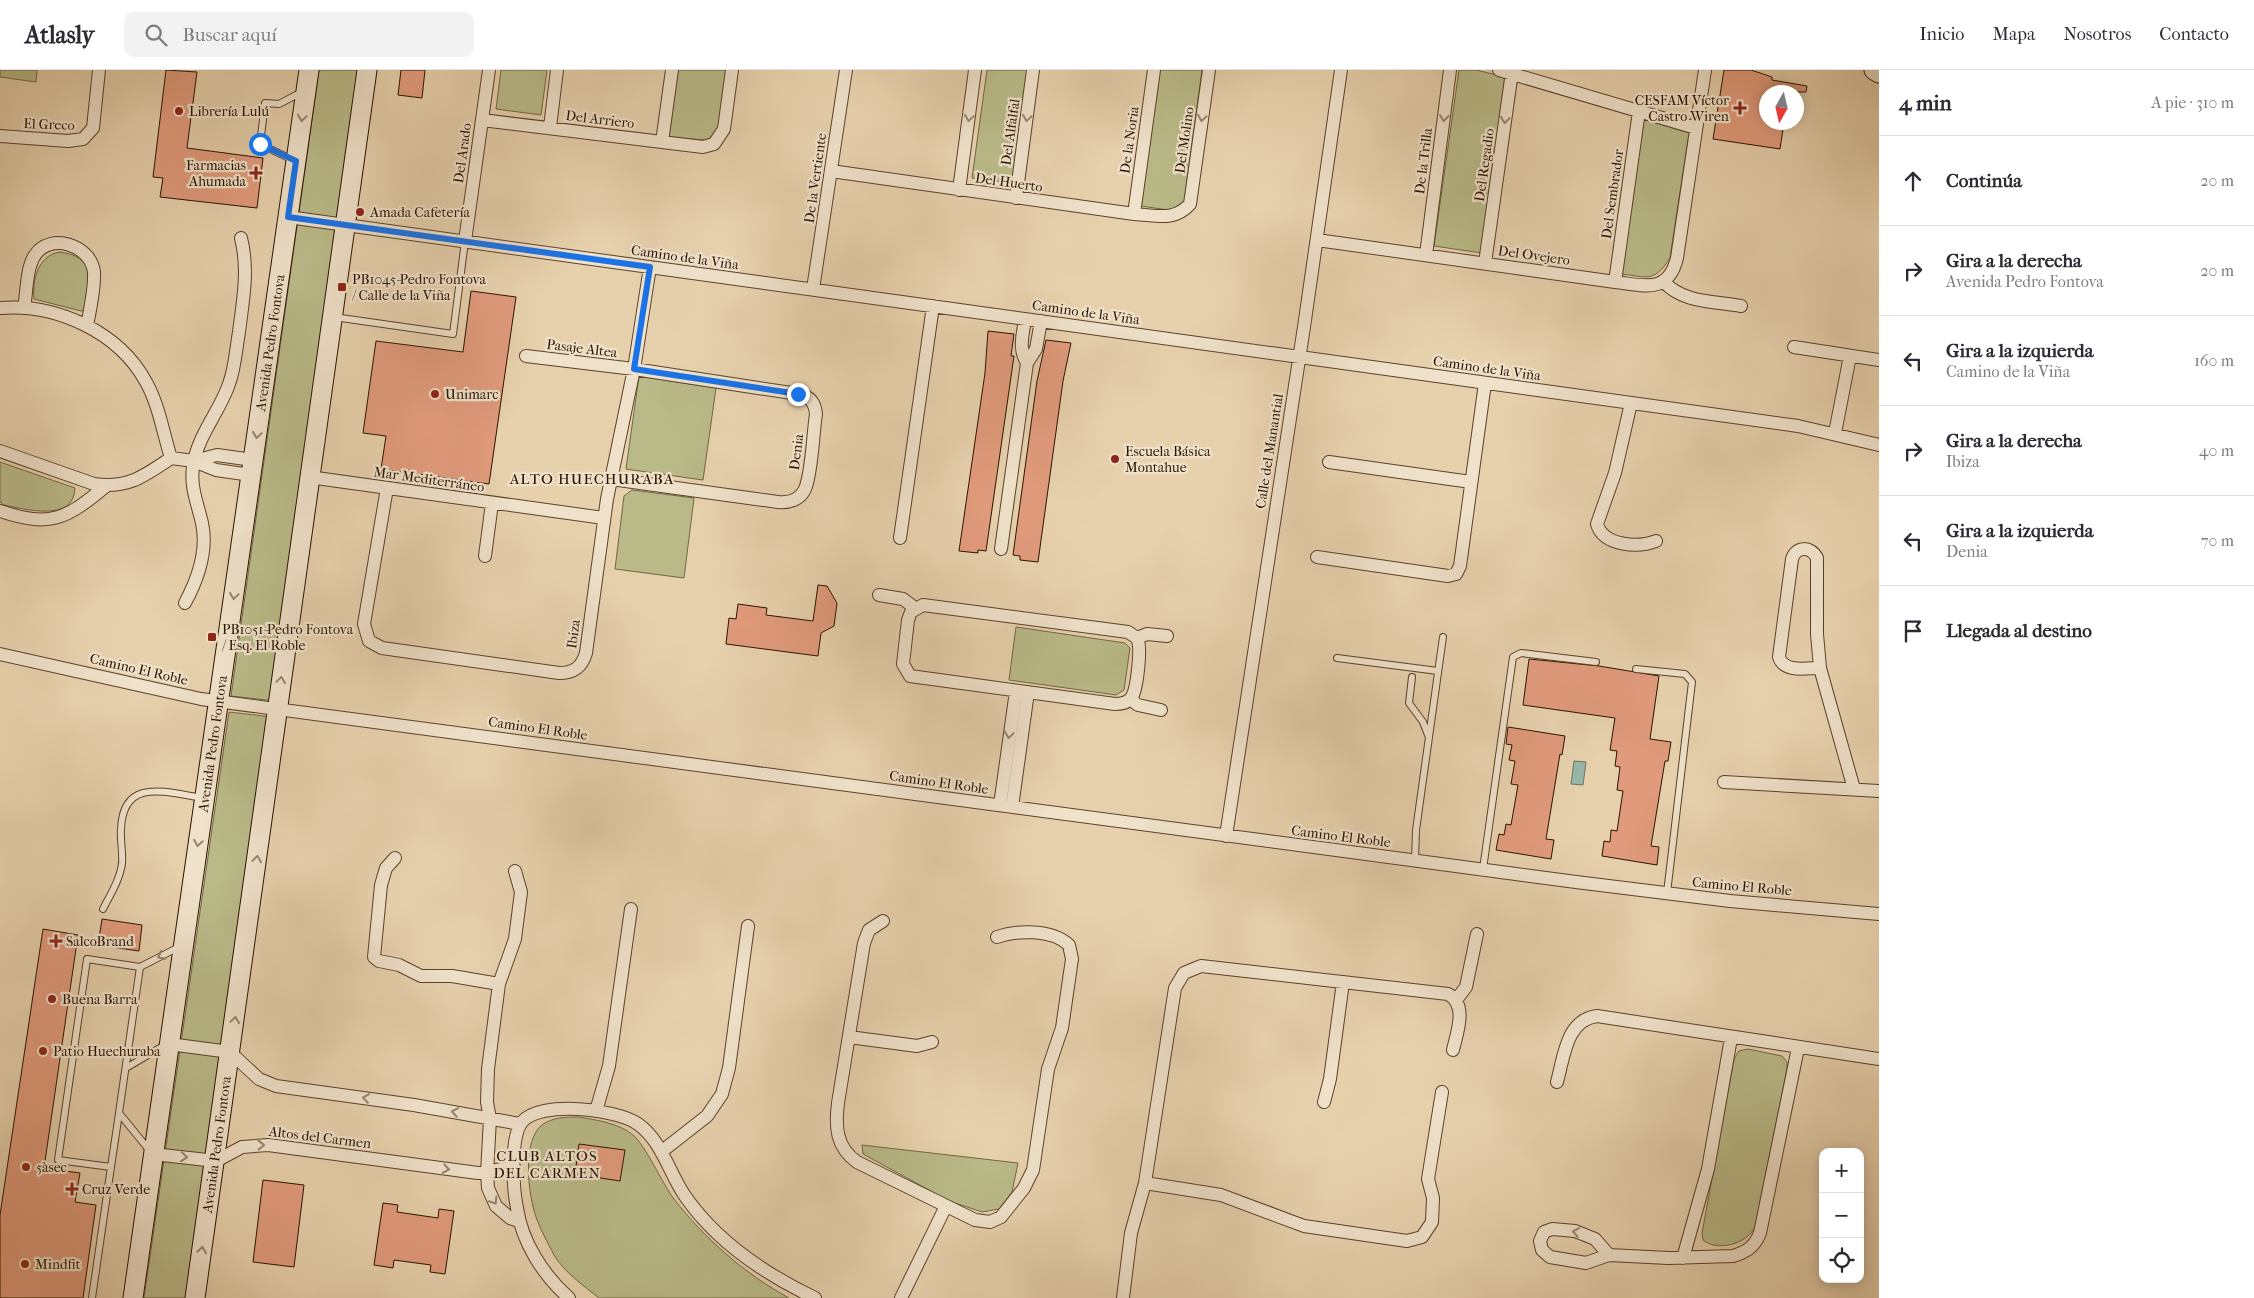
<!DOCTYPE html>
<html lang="es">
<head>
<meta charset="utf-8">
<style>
	:root { --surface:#fff; --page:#f2f2f3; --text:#2b2b33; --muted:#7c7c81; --line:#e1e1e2 }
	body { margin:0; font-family:"IM FELL French Canon",serif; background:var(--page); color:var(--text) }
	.controls { position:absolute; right:15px; bottom:15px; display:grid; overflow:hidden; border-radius:10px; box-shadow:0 2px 12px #0003 }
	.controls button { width:45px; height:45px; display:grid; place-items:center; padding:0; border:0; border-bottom:1px solid var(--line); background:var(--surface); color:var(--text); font:25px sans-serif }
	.compass { position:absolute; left:1759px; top:15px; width:45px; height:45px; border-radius:50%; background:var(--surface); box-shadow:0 2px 12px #0003; rotate:188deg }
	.stop { position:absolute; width:15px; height:15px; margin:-11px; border:4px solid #1a73e8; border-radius:50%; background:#fff }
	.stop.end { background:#1a73e8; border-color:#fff; box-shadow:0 1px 5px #0008 }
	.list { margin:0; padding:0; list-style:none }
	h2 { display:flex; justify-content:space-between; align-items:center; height:65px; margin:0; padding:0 20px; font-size:21px }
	h2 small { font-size:16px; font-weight:400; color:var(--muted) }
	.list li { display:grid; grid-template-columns:32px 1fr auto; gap:15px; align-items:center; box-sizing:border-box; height:90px; padding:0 20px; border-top:1px solid var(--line) }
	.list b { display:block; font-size:19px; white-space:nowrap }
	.list p { margin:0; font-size:16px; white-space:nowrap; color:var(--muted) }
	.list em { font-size:16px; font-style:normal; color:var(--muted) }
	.icon { flex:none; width:28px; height:28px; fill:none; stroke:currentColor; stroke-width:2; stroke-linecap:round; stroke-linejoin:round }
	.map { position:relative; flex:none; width:1879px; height:1228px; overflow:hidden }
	header { display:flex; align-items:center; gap:30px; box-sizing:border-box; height:70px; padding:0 25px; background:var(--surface); border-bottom:1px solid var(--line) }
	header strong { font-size:24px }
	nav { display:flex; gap:28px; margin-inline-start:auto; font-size:18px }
	.search { width:350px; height:45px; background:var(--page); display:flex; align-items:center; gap:12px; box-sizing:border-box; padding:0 18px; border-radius:10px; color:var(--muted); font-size:19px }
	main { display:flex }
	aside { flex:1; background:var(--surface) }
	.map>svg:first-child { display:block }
	.green { fill:#b9ba88; stroke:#726644 }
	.water { fill:#97b7a9; stroke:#6b7565 }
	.building { fill:#e19b7c; stroke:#2a1300 }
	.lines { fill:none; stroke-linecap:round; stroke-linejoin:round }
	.lane-casing { stroke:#59422b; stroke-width:8 }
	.street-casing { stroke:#59422b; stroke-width:14 }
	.secondary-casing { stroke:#2a1300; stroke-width:21 }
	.lane { stroke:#efe1ca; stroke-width:6 }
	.street { stroke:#efe1ca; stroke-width:12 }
	.secondary { stroke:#efe1ca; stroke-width:19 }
	.oneway { stroke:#96846f }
	.route { stroke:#1a73e8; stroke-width:6 }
	.poi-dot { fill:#8f2418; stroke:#efe1ca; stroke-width:2 }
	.labels { text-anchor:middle; stroke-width:4.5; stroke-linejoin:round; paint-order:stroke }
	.poi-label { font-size:14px; fill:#2a1300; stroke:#efe1ca; text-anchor:start }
	.street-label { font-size:14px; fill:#2a1300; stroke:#efe1ca }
	.neighbourhood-label { font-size:15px; letter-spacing:1px; fill:#2a1300; stroke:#efe1ca }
</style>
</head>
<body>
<header>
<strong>Atlasly</strong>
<div class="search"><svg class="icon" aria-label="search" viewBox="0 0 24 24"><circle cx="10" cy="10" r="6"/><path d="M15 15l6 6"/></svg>Buscar aquí</div>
<nav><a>Inicio</a><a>Mapa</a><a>Nosotros</a><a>Contacto</a></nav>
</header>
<main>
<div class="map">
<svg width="1879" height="1228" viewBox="0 0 1879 1228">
	<rect width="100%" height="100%" fill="#e7d1ad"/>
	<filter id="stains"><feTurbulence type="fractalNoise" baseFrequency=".004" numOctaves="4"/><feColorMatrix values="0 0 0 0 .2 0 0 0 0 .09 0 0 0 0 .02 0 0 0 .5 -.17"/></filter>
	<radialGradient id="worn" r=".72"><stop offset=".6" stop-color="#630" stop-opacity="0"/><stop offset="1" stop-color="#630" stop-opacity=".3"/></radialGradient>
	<path class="green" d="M0,0h37l-1,12 -36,-5z
		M319,0h41l-85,631 -44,-5z
		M501,0h46l-6,45 -45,-6z
		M678,0h48l-7,58 -7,10 -7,2 -36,-3z
		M987,0h41l-15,113 -41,-5z
		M1160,0h42l-18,133 -9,8 -34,-5z
		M1459,0h17l29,7 -23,176 -48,-7z
		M1644,49l45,14 -19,125c-16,25 -22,19 -49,16z
		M59,182c37,4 31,28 26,58l-4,1 -47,-12c-2,-19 4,-43 25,-47z
		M639,306l77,12 -13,92 -77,-11z
		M0,392l75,26c-1,35 -51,21 -71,17l-4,-3z
		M632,420l62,8 -10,80 -69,-9 9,-73z
		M1016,557l109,16 5,5 -6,42 -8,5 -107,-15z
		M229,642l43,5 -83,581h-45z
		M1748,979l34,7 5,6v7l-32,158c-8,17 -38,25 -52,13l-1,-7 32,-174 5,-8z
		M579,1047c17,3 40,6 54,18 13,11 29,48 41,64 30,39 71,75 115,99h-190c-15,-12 -35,-26 -45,-43 -6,-12 -14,-26 -18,-38 -8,-22 -14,-77 6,-92 11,-8 24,-8 37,-8z
		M862,1075l156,18 -6,29 -13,17 -17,3 -33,-11 -86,-47z"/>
	<path class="water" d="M1574,691l12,1 -3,23 -12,-1z"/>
	<path class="building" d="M166,0l31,2 -10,76 76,10 -6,50 -97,-11 3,-19 -10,-1z
		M401,0h24l-3,28 -24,-3z
		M1724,0h27l21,7v3l35,6 -1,6h-40v30h18l-4,27 -67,-10z
		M471,221l45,6 -27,187 -108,-15 5,-33 -23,-3 13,-92 87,11z
		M988,261l26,3 -3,22h3l-28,195 -8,-1v3l-19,-2 26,-178z
		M1046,270l25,3 -8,38 -25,181 -18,-2v-4l-7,-1 24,-174z
		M818,515l9,1 10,17 -3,23 -13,7 -3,23 -92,-12 3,-26 7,1 2,-15 29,4 -1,7 47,6z
		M1529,589l70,7 60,10 -9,63 21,3 -3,19h-3l-14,85 8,1 -2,18 -55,-9 2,-15 6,1 1,-12 6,1 6,-40 -6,-1 3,-23 -5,-1 2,-15 -7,-1 5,-32 -92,-13z
		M1508,657l57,9 -3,19 -2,-1 -14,85 8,1 -3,19 -55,-9 3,-16 5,1 2,-11 5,1 7,-40 -7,-1 4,-23 -6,-1 3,-15 -6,-1z
		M102,849l40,6 -3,26 -41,-6z
		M43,859l35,6 -34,233 36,5 -5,29 21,3 -13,93h-83v-83z
		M579,1074l46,6 -5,31 -45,-7z
		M263,1110l41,5 -10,82 -41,-5z
		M383,1133l15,2 -1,7 41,6 1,-9 15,2 -9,63 -15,-2 1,-7 -37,-5 -1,8 -19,-3z"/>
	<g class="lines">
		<defs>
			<path id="lane" d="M295,91l-35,-17 5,-41 14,1 23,-12
				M334,247l119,17 12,-93
				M1337,588l101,13
				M1636,599l49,5 7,8 -25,211
				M1412,607l-3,26 14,19 5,13
				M1415,790l1,-30 27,-193
				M1483,799l30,-212 8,-4 75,9
				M103,839c7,-14 17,-29 19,-46 1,-11 -2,-23 -1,-34 2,-53 47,-36 82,-31
				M140,897l41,-21
				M126,998l39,-23
				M119,1043l-8,54 -53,-7 29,-201 53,8 -21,146 31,38
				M92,1228l19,-131"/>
			<path id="street" d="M1499,0l197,58
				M482,50l221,27 11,-3 10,-15 8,-59
				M550,57l7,-57
				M0,66l68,5 15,-2 10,-11 6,-58
				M662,72l10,-72
				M831,101l303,43c22,1 40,8 56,-10l19,-134
				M959,120l16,-120
				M1016,128l17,-128
				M1134,144l20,-144
				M288,147l1510,209 81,19
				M1317,170l298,42c28,3 53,13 62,-24l28,-188
				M465,171l24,-171
				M1426,185l24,-185
				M1485,193l27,-191
				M1615,212l24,-171
				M1664,212c19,21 50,19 77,24
				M813,219l33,-219
				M0,238c56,-5 119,24 146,74 13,23 17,51 25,76
				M24,238c3,-16 2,-40 11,-53 15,-23 56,-10 59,17 1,17 -4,37 -7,54
				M1025,249c-2,15 -7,30 2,44
				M1794,277l85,13
				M526,286l108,13 164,25c11,2 17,8 18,20 -3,19 -4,59 -11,75 -5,11 -16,14 -27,13l-167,-23
				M1631,333l-16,70 -18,51c6,22 41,24 59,17
				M1835,363l15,-77
				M0,381l94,33c34,5 50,-8 77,-26l23,3 22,9 35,5
				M194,391l23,-6 36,5
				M1329,392l142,20
				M309,407l295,41
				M387,418l-23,136 5,17 13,7 177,25c15,0 23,-6 27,-20l21,-154 27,-130 16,-102
				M0,441c51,17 66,8 106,-25
				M900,468l33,-232
				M1001,479l26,-186 9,-14 5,-28
				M485,486l7,-53
				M1317,487l131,19 8,-2 4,-8 25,-183
				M879,525l24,4 12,9
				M185,533c13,-24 23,-52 17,-80 -4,-18 -12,-36 -9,-56 4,-31 26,-54 36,-83 6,-16 7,-35 10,-52 4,-32 10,-62 2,-94
				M923,535l205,27 9,6c5,9 0,50 -5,59 -4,6 -11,7 -17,7l-205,-28 -7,-12 5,-44 3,-8z
				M1137,568l10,-4 20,2
				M0,584l201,45 1375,183 154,19 149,13
				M1820,598c-14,0 -36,5 -41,-11l13,-98c4,-13 19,-13 25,-1v76l3,34 34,121
				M1130,629l8,6 23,5
				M1724,712l155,9
				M1000,735l16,-114
				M1012,737l16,-115
				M1226,766l78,-509 37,-257
				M395,788l-9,10 -5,17 -7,72 5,4 20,4 22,11h31l47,8
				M515,801l6,21 -6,47 -16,45 -11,85 -1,33 3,17 -3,54 1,15 8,18 14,12 9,3
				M883,851l-14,9 -5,13 -26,160c-3,24 -2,44 19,59l118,58 15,2 11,-5 23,-29 9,-18 15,-101 14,-41 10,-69 -3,-14c-17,-16 -52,-15 -72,-8
				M1456,930l10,-13 11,-53
				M849,967l68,9 15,-4
				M169,974l61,8 29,27 17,7 138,19 106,19
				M1557,1012c7,-25 9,-62 40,-66l282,43
				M1324,1032l6,-23 13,-97
				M596,1041l13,-45 22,-157
				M661,1082l46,-36 15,-22 7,-26 19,-142
				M153,1084l63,7 26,-14 26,-2 210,28 36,-6
				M1145,1113l76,12 83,31 103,15 15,-4 10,-15 1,-24 -5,-19 14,-87
				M1609,1185l-14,-16 -20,-8 -23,-2 -8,3 -4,9 2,9 8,7 36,6 23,-8 59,3 65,-2c14,-4 22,-10 27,-23l38,-185
				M1683,1188l25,-89 23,-131
				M569,1228c-26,-23 -47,-56 -52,-90 -4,-19 -7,-71 5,-86 18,-22 95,-13 116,2 24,17 31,49 47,72 31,45 82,79 130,102
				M901,1228l45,-92
				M1123,1228l8,-65 14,-50 30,-195 9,-15 17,-7 247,28c20,11 9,38 5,56"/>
			<g id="secondary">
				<path d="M1874,0l5,3"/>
				<path id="s1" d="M133,1228l176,-1228"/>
				<path id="s2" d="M195,1228l172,-1228"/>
			</g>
		</defs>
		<use href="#lane" class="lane-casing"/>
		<use href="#street" class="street-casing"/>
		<use href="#secondary" class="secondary-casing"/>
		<use href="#lane" class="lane"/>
		<use href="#street" class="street"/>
		<use href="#secondary" class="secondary"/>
	</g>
	<defs><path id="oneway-chevron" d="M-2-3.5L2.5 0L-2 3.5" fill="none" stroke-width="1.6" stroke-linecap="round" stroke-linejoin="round" transform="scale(1.25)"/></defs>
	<g class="oneway">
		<use href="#oneway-chevron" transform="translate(302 48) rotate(98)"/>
		<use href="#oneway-chevron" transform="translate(969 48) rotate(98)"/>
		<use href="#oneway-chevron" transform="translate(1027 48) rotate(98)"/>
		<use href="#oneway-chevron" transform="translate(1202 48) rotate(98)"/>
		<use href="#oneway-chevron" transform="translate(1444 48) rotate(97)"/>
		<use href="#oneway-chevron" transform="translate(1505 50) rotate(98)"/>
		<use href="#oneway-chevron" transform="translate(257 365) rotate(98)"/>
		<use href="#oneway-chevron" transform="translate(234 526) rotate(98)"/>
		<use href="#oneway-chevron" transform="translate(281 610) rotate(-82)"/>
		<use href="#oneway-chevron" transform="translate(1009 665) rotate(98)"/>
		<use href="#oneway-chevron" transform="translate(198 773) rotate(99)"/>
		<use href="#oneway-chevron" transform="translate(257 789) rotate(-82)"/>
		<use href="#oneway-chevron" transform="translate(161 886) rotate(152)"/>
		<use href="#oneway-chevron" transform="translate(235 950) rotate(-82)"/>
		<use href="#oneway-chevron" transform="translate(366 1028) rotate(-172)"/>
		<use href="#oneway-chevron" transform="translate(455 1042) rotate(-170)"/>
		<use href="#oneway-chevron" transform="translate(261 1075) rotate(-1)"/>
		<use href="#oneway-chevron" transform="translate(184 1087) rotate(6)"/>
		<use href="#oneway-chevron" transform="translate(446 1099) rotate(9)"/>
		<use href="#oneway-chevron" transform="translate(494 1131) rotate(58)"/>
		<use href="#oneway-chevron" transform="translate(1576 1162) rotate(-169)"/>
		<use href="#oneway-chevron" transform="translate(202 1180) rotate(-81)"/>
	</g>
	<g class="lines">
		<path class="route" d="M260,74l36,17 -8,56 362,50 -16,102 164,25"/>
	</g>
	<g class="poi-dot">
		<path d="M1737.5 30.5h5v5h5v5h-5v5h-5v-5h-5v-5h5z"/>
		<circle cx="179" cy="41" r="5"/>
		<path d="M253.5 95.5h5v5h5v5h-5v5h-5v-5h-5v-5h5z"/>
		<circle cx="360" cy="142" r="5"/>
		<rect x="337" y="212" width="10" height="10" rx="2.5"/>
		<circle cx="435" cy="324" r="5"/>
		<circle cx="1115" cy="389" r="5"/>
		<rect x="207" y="562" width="10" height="10" rx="2.5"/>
		<path d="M53.5 863.5h5v5h5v5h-5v5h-5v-5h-5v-5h5z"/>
		<circle cx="52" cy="929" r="5"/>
		<circle cx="43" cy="981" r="5"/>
		<circle cx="26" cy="1097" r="5"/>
		<path d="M69.5 1111.5h5v5h5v5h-5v5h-5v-5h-5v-5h5z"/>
		<circle cx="25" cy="1194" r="5"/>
	</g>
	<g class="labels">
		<g class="poi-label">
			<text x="1729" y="35" text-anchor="end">CESFAM Víctor<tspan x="1729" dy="16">Castro Wiren</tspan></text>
			<text x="189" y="46">Librería Lulú</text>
			<text x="246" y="100" text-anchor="end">Farmacias<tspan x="246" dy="16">Ahumada</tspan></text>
			<text x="370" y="147">Amada Cafetería</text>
			<text x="352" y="214">PB1045-Pedro Fontova<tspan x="352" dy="16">/ Calle de la Viña</tspan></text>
			<text x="445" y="329">Unimarc</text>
			<text x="1125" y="386">Escuela Básica<tspan x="1125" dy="16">Montahue</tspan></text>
			<text x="222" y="564">PB1051-Pedro Fontova<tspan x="222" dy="16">/ Esq. El Roble</tspan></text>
			<text x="66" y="876">SalcoBrand</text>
			<text x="62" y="934">Buena Barra</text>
			<text x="53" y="986">Patio Huechuraba</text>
			<text x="36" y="1102">5àsec</text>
			<text x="82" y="1124">Cruz Verde</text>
			<text x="35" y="1199">Mindfit</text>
		</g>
		<g class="street-label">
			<text transform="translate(600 49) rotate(7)" y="5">Del Arriero</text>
			<text transform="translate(49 54) rotate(2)" y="5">El Greco</text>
			<text transform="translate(1010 62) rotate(-82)" y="5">Del Alfalfal</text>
			<text transform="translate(1129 70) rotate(-82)" y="5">De la Noria</text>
			<text transform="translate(1184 70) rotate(-82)" y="5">Del Molino</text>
			<text transform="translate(462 83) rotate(-82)" y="5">Del Arado</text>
			<text transform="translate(1423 91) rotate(-83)" y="5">De la Trilla</text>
			<text transform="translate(1484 95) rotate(-82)" y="5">Del Regadio</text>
			<text transform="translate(815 108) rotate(-82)" y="5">De la Vertiente</text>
			<text transform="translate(1009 112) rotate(8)" y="5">Del Huerto</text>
			<text transform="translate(1612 124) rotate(-82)" y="5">Del Sembrador</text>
			<text transform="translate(1534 185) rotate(8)" y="5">Del Ovejero</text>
			<text transform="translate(685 187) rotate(8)" y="5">Camino de la Viña</text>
			<text transform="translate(1086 242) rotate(8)" y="5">Camino de la Viña</text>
			<text dy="5" stroke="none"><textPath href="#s1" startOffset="965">Avenida Pedro Fontova</textPath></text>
			<text transform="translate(582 278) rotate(7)" y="5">Pasaje Altea</text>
			<text transform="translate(1487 298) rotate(8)" y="5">Camino de la Viña</text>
			<text transform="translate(1269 381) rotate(-81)" y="5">Calle del Manantial</text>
			<text transform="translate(796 382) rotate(-83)" y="5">Denia</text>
			<text transform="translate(429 409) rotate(8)" y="5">Mar Mediterráneo</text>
			<text transform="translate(573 564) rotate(-82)" y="5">Ibiza</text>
			<text transform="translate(139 599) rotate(13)" y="5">Camino El Roble</text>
			<text transform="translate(538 658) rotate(8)" y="5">Camino El Roble</text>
			<text dy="5" stroke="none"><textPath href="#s1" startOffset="560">Avenida Pedro Fontova</textPath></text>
			<text transform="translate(939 712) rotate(8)" y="5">Camino El Roble</text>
			<text transform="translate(1341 766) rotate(7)" y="5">Camino El Roble</text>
			<text transform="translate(1742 816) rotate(5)" y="5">Camino El Roble</text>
			<text transform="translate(320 1067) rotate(7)" y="5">Altos del Carmen</text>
			<text dy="5" stroke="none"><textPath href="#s2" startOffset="155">Avenida Pedro Fontova</textPath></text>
		</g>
		<g class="neighbourhood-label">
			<text x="592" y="414">ALTO HUECHURABA</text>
			<text x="547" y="1091">CLUB ALTOS<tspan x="547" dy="17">DEL CARMEN</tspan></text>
		</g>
	</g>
	<rect width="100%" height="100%" filter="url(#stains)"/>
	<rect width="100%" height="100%" fill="url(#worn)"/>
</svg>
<div class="controls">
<button>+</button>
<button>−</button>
<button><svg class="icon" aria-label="locate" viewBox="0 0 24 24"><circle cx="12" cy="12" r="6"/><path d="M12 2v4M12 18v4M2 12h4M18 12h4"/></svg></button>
</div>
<svg class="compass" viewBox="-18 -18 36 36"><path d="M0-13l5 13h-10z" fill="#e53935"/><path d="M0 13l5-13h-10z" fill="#7c7c81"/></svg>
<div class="stop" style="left:260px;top:74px"></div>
<div class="stop end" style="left:798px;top:324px"></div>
</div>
<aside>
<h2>4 min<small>A pie · 310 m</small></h2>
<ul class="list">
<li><svg class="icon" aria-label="ahead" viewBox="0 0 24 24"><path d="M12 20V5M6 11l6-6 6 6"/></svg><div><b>Continúa</b></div><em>20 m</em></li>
<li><svg class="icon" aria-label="right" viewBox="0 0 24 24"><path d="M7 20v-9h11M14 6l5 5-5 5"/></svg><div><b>Gira a la derecha</b><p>Avenida Pedro Fontova</p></div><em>20 m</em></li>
<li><svg class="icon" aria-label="left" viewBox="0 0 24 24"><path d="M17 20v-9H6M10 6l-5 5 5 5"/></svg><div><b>Gira a la izquierda</b><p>Camino de la Viña</p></div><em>160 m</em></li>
<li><svg class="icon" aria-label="right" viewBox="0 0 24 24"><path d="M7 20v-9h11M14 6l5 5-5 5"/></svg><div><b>Gira a la derecha</b><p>Ibiza</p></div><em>40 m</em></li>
<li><svg class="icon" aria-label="left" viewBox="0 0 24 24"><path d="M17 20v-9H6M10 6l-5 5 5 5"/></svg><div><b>Gira a la izquierda</b><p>Denia</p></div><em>70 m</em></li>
<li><svg class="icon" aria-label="arrive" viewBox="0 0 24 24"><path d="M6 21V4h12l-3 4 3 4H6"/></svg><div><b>Llegada al destino</b></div></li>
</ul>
</aside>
</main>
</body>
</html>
